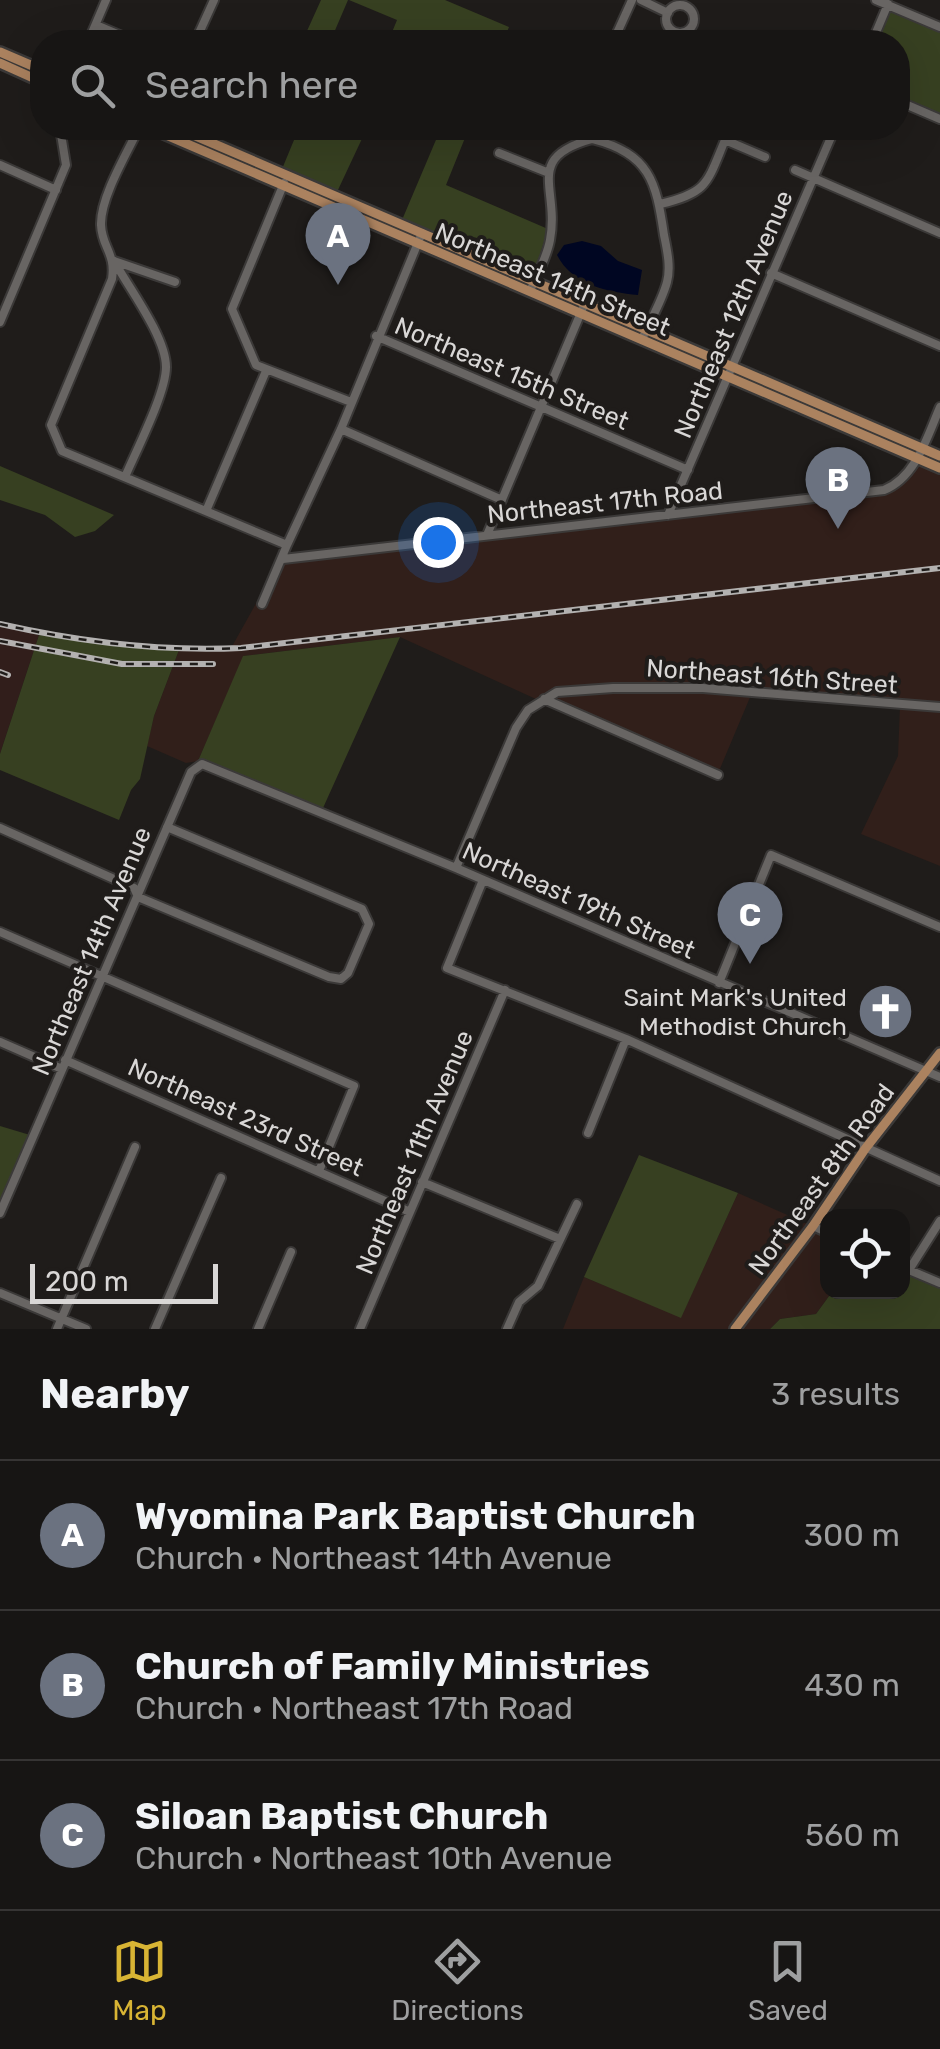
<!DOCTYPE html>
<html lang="en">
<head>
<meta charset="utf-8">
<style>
	:root { --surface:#171514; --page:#201e1d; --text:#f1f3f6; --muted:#9e9fa0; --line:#363434; --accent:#d8b434 }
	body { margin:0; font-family:Rubik,sans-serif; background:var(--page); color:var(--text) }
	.controls { position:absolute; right:30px; bottom:30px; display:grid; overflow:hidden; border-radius:20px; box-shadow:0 10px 40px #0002 }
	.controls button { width:90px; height:90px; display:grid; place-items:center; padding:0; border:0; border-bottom:2px solid var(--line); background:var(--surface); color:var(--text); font:50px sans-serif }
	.scale { position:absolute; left:30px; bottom:25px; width:188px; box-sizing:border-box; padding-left:10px; border:5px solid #d9d7d6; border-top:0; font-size:28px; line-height:35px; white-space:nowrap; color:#d9d7d6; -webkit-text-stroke:8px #1f1c1a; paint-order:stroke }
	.you { position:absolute; left:438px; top:542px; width:35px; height:35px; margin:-25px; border:8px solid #fff; border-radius:50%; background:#1a73e8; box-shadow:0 0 0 15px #1a73e833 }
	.badge { display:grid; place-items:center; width:65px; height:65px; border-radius:50%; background:var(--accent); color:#fff; font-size:32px; font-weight:700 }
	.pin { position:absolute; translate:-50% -82px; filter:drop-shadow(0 2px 5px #0008) }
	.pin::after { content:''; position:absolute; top:52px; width:35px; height:30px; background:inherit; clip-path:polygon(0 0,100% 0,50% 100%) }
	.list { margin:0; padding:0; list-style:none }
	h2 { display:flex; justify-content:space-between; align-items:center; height:130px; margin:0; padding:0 40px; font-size:42px }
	h2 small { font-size:32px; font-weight:400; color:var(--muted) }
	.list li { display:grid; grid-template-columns:65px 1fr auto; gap:30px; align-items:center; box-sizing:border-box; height:150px; padding:0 40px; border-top:2px solid var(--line) }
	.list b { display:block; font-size:38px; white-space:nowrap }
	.list p { margin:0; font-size:32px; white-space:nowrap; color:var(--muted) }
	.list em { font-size:32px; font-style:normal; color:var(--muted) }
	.icon { flex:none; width:55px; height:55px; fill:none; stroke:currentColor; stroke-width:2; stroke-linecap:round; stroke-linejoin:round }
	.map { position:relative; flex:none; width:940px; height:1329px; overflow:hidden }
	.search { position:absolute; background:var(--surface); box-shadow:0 10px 40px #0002; left:30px; right:30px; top:30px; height:110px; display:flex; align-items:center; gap:25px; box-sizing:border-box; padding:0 35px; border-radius:40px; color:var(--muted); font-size:38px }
	.sheet { height:580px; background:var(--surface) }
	nav { display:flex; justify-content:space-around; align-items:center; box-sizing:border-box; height:140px; border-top:2px solid var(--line); background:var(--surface); font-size:28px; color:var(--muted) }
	nav a { display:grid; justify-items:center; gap:5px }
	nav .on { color:var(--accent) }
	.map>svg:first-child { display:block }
	.commercial { fill:#311f1a }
	.industrial { fill:#311e1b }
	.green { fill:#374021 }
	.water { fill:#000622 }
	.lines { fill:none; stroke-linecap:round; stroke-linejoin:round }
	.minor-casing { stroke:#3b3938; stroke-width:12 }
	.major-casing { stroke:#3b3938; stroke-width:14 }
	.minor { stroke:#686563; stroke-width:8 }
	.major { stroke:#ab825f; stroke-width:9 }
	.rail-casing { stroke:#b3b1b0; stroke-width:6 }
	.rail { stroke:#1f1c1a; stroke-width:2.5; stroke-dasharray:8; stroke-linecap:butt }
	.labels { text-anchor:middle; stroke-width:8; stroke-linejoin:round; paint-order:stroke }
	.street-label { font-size:25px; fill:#d9d7d6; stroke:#1f1c1a }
	.poi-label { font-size:25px; fill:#d9d7d6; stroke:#1f1c1a; text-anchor:end }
</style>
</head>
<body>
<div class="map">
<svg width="940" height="1329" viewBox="0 0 940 1329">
	<rect width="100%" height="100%" fill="#1f1c1a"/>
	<path class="commercial" d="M918,462l22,9v232l-279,-21 -89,4 -17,3 -17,11 -138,-63 -156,19 -46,105 -12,2 -39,-17 7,-30 25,-66h51l43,-77 -15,32 6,3 22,-46 597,-69 15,-5z
		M613,691h90l48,4 -32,76 -167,-72 20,-5z
		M900,707l40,3v156l-79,-32 37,-78z
		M738,1193l72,32 -79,104h-168l21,-52 97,40z
		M814,1231l13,6 1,55h4l-16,22 -36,5 -10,10h-31z"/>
	<path class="industrial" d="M0,626l39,9 -39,119z"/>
	<path class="green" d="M321,0h27l-18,42h-28z
		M349,0h96l64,27 -6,15h-115l9,-22z
		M888,5l52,22v89l-42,-16v-58h-21z
		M299,128h68l-30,64 -55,-23z
		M441,128h28l-23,57 102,44 -15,48 -131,-57z
		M0,466l114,49 -19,16 -20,6 -30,-22 -45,-15z
		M39,635l140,15 -25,66 -14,63 -9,11 -12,30 -119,-50v-16z
		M400,637l-77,171 -120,-48 -5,1 45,-105z
		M0,1126l30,9 -30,69z
		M639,1155l99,38 -57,125 -97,-41z
		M903,1271l37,16v42h-170l10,-10 36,-5 16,-22h70z"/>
	<path class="water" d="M582,241l19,5 17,15 24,9 -4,25c-30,-3 -66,-10 -81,-40l7,-10z"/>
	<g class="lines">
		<defs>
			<path id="minor" d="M641,0l27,13
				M876,0l64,27
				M666 19a14 14 0 1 1 28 0a14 14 0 1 1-28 0Z
				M96,25l40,17
				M88,42l18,-42
				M195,42l19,-42
				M613,42l19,-42
				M872,42l16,-38
				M898,101l42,18
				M139,128c-12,25 -39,70 -38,97 1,23 15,28 11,54l-61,146 11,26 225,94 -25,59
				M730,128l-5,12 40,17
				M592,139c58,15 64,42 72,96 3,15 7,32 3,47 -5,19 -17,39 -25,57
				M499,153l50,20
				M0,165l56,25
				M795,170l145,63
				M284,183l-52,126 24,56 95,37
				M660,204c48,-11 47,-21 65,-64
				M114,261c15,27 52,76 52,106 0,26 -30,84 -41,110
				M114,261l61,21
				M771,273l169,73
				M530,291c7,-16 17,-34 20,-51 10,-52 -27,-82 42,-101v-11
				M0,322l66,-157 -6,-37
				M376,336l312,134
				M341,429l161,71
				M206,511l60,-140
				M668,515l167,-387
				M487,535l98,-232
				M287,545l54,-116 81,-196
				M283,559l601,-69c32,-13 43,-53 56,-83
				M544,699l174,76
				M0,828l134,60 4,9 191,80 12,2 7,-6 21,-49 -7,-15 -195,-82
				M456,868l60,-140 12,-18 29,-18 56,-4h90l237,19
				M483,880l-36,88 179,71 314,142
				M0,932l354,154 -35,85
				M719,983l52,-128 169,72
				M0,1042l62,27
				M65,1060l345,152
				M588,1133l38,-94
				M422,1182l138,57
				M0,1213l191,-441 11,-8 254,104 484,209
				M813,1226l15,7
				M902,1267l38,16
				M909,1270l31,-49
				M0,1293l86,36
				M57,1329l78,-182
				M155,1329l66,-151
				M258,1329l33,-77
				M360,1329l145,-339
				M507,1329l12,-27 19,-16 39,-82"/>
			<path id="major" d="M0,52l42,18
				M0,63l42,19
				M150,128l790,340
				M177,128l763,328
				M735,1329l78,-103 52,-77 75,-96"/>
		</defs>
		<use href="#minor" class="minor-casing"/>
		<use href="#major" class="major-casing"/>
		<use href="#minor" class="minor"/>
		<use href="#major" class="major"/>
		<defs>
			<path id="rail" d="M0,624c80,18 159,28 241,24l699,-80
				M0,641l122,23h91
				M0,672l8,3"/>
		</defs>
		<use href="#rail" class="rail-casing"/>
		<use href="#rail" class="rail"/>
	</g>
	<defs>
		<symbol id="church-disc" viewBox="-11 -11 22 22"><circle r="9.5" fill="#6b7280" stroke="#1f1c1a"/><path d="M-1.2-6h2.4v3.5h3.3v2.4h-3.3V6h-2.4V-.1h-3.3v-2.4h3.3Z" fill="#fff"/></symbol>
	</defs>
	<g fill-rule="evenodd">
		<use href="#church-disc" x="854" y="980" width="63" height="63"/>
	</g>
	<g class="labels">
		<g class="street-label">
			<text transform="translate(553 279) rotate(23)" y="9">Northeast 14th Street</text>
			<text transform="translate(733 314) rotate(-67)" y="9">Northeast 12th Avenue</text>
			<text transform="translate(512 373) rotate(23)" y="9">Northeast 15th Street</text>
			<text transform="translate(605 502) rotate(-6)" y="9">Northeast 17th Road</text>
			<text transform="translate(772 676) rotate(4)" y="9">Northeast 16th Street</text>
			<text transform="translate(579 900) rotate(24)" y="9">Northeast 19th Street</text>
			<text transform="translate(91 951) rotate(-67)" y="9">Northeast 14th Avenue</text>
			<text transform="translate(246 1117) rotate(24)" y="9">Northeast 23rd Street</text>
			<text transform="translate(414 1152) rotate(-67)" y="9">Northeast 11th Avenue</text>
			<text transform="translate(821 1179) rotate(-54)" y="9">Northeast 8th Road</text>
		</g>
		<g class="poi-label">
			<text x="847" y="1006">Saint Mark's United<tspan x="847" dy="29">Methodist Church</tspan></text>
		</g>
	</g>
</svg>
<div class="controls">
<button><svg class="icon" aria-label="locate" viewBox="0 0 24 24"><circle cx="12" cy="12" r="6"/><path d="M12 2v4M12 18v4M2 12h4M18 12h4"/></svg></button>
</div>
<div class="scale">200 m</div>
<div class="you"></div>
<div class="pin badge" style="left:338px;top:285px;background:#6b7280">A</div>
<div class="pin badge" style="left:838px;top:529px;background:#6b7280">B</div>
<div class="pin badge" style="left:750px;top:964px;background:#6b7280">C</div>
<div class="search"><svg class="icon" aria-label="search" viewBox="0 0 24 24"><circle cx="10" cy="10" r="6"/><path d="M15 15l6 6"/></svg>Search here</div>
</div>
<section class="sheet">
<h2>Nearby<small>3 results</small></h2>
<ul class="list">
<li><span class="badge" style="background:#6b7280">A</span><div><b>Wyomina Park Baptist Church</b><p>Church · Northeast 14th Avenue</p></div><em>300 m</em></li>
<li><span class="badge" style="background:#6b7280">B</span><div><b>Church of Family Ministries</b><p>Church · Northeast 17th Road</p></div><em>430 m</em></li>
<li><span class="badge" style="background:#6b7280">C</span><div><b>Siloan Baptist Church</b><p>Church · Northeast 10th Avenue</p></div><em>560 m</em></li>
</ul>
</section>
<nav>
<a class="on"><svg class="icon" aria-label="map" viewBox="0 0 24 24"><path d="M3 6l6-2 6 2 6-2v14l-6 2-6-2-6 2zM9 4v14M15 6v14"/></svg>Map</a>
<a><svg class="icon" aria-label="directions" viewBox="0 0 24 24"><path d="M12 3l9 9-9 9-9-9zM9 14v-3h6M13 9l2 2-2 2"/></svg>Directions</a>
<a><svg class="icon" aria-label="saved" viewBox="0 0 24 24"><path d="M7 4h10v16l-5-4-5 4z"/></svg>Saved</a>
</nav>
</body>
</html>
